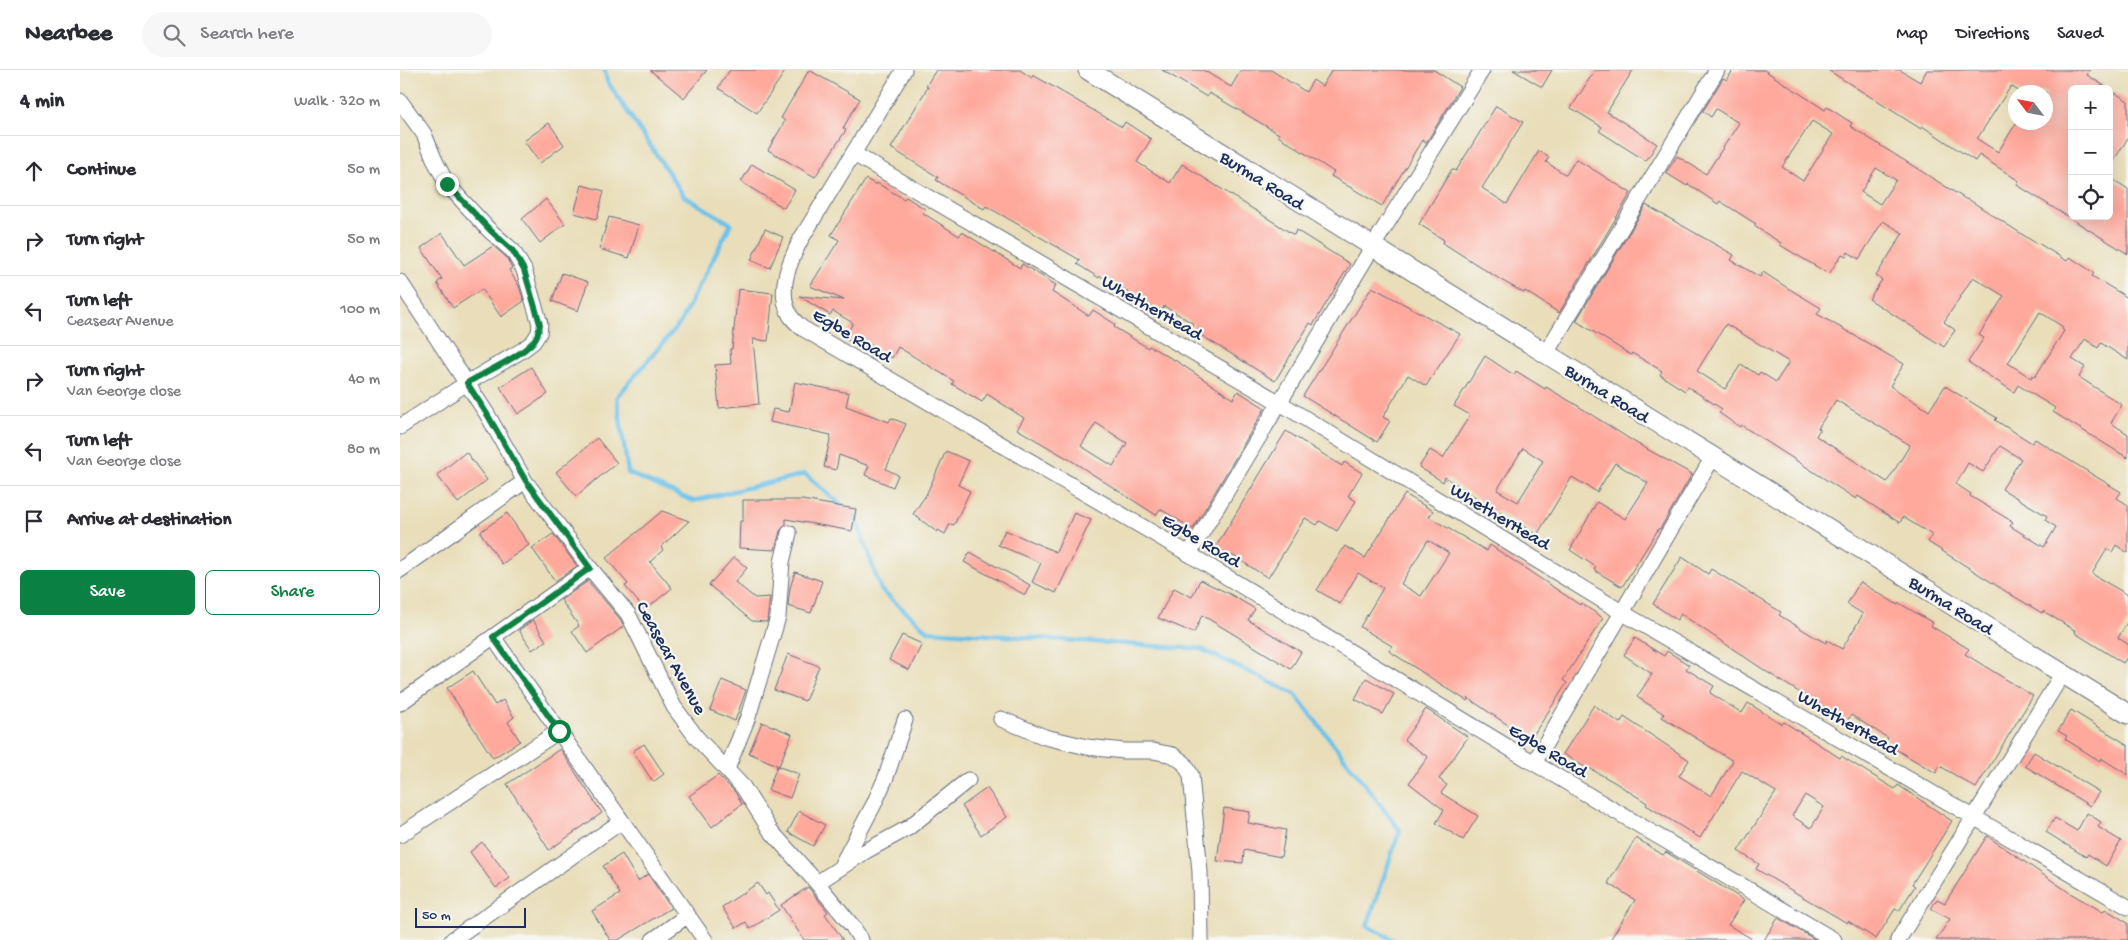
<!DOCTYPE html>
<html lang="en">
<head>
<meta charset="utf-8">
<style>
	:root { --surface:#fff; --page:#f7f7f7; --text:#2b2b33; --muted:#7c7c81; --line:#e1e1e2; --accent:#0b8043 }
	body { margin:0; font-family:"Gochi Hand",sans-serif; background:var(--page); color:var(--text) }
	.controls { position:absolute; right:15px; top:15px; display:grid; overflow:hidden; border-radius:8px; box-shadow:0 5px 20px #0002 }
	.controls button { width:45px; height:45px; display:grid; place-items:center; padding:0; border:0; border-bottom:1px solid var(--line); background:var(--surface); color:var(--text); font:25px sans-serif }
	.compass { position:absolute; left:1608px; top:15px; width:45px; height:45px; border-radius:50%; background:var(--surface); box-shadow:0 5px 20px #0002; rotate:302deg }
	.scale { position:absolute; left:15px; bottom:12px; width:111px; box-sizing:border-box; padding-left:5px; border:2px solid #1b2f5e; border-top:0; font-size:14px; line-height:18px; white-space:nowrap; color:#1b2f5e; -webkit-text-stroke:4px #f6f6f2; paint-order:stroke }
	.stop { position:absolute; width:15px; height:15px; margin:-11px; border:4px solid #0b8043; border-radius:50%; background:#fff }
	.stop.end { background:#0b8043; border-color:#fff; box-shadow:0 1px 5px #0008 }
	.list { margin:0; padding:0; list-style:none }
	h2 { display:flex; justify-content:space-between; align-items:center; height:65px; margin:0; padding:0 20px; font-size:21px }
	h2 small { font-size:16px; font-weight:400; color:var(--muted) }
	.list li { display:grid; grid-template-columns:32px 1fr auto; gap:15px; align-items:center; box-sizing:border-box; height:70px; padding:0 20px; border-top:1px solid var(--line) }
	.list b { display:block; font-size:19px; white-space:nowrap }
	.list p { margin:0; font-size:16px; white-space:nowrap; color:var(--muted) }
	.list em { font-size:16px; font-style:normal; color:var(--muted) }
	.actions { display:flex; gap:10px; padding:15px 20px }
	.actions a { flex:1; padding:11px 0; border:1px solid var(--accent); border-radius:8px; text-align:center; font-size:18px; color:var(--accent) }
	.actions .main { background:var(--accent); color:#fff }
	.icon { flex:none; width:28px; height:28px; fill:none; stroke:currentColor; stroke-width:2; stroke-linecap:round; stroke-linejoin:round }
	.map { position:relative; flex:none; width:1728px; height:870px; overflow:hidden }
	header { display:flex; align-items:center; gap:30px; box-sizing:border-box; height:70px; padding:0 25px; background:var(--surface); border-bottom:1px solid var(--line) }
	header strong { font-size:24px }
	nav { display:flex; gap:28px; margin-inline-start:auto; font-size:18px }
	.search { width:350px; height:45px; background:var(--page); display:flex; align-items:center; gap:12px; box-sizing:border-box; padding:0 18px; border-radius:28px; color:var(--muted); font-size:19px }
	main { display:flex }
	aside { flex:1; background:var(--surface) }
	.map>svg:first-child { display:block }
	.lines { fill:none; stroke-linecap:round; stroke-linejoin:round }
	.stream { stroke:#6dc2e9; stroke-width:4.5 }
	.building { fill:#ffa99c; fill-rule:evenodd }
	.minor-casing { stroke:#636c7e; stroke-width:17 }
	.tertiary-casing { stroke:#636c7e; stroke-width:21 }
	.minor { stroke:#fff; stroke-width:15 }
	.tertiary { stroke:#fff; stroke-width:19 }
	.route { stroke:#0b8043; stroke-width:6 }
	.labels { text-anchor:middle; stroke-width:4.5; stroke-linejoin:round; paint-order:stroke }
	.street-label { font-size:19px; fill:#1b2f5e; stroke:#f6f6f2 }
</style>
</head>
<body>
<header>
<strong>Nearbee</strong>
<div class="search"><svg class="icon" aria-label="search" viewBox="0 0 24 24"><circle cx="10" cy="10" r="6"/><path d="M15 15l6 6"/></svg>Search here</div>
<nav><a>Map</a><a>Directions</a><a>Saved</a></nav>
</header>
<main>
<aside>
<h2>4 min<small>Walk · 320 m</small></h2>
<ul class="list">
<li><svg class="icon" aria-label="ahead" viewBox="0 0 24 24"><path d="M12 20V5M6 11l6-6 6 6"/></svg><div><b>Continue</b></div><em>50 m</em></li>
<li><svg class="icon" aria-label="right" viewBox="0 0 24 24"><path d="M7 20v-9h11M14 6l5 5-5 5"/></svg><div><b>Turn right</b></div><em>50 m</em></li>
<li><svg class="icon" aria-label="left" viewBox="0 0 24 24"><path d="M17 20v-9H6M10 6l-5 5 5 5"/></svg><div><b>Turn left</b><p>Ceasear Avenue</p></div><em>100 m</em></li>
<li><svg class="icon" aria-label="right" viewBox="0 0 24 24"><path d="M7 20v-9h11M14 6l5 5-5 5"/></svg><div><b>Turn right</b><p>Van George close</p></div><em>40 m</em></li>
<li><svg class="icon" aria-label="left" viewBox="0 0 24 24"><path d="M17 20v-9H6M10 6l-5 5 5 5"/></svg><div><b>Turn left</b><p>Van George close</p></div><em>80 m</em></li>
<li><svg class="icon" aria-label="arrive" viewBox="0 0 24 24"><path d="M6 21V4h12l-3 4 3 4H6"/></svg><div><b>Arrive at destination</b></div></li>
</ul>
<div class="actions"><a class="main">Save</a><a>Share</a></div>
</aside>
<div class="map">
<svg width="1728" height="870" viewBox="0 0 1728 870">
	<rect width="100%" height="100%" fill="#f6f6f2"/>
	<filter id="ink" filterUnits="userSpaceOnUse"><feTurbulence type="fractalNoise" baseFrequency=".02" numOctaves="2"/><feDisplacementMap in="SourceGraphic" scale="10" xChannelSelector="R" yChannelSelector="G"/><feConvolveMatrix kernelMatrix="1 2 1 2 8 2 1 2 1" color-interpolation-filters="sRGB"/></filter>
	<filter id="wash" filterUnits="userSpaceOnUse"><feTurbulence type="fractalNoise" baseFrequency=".0096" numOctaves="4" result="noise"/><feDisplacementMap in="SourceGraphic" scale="20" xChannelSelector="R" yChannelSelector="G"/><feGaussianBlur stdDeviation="1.12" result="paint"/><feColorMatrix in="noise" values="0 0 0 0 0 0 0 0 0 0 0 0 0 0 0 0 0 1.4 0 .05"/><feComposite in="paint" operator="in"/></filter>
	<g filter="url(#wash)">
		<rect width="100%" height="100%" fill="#e9deb9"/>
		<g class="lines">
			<path class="stream" d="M205,0l2,11 77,115 47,28 -51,99 -63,74 11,76 65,28 112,-27 51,44 25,72 47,41 273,18 94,45 105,136 -33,96 27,14"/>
		</g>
		<g id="blocks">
			<path class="building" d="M250,0h57l-23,28z
				M330,0h56l-29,43 -39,-25z
				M409,0l51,29 -17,29 3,2 -31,47 -47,-27 17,-29 -4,-3z
				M536,0h84l12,8 1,-3 89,52 3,-5 26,17 -14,23 33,21 12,-19 112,71 2,-5 54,34 -37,61 -3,-2 -35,58 -84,-52 3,-5 -30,-18 -3,6 -61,-36 -1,2 -22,-14 3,-4 -94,-54 -2,3 -48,-29 2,-3 -47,-29 37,-61 -2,-1z
				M762,0h41l28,17 10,-17h30l35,22 7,-12 9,6 10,-16h102l26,17 -34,56 -4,-3 -40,66 -51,-30 3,-4 -56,-36 1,-2 -30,-18 -40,-23 -2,4z
				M1113,0h39l-10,17z
				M1195,0h38l-26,42 50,32 -11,17 -47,-30 3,-4 -31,-19z
				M1333,0h31l61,40 2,-3 25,16 -2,3 25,16 92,58 1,-1 69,45 1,-1 29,18 3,-4 24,16 -2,3 36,22v62l-27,-17 -3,5 -13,-9 -13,20 13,8 -6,10 43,28 -11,18 17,11v24l-75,-46 2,-4 -37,-23 -4,7 -46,-30 16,-24 -5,-3 25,-39 -31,-19 -29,45 11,8 -11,17 -75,-48 13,-19 -6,-4 27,-43 -20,-12 -24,38 -11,-7 -2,4 -4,-2 -13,20 -49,-29 1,-2 -27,-17 2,-2 -36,-23 -2,3 -30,-20 -1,2 -21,-13 11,-17 29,18 33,-51 -23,-14 -5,8 -8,-6 20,-33 4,2zM1412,51l21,13 -30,47 -21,-14zM1476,98l20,12 -16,24 -19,-12zM1640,242l23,15 -1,2 2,2 -29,46 -2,-2 -2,3 -23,-15z
				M1428,0h72l20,12 7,-12h163l-3,5 41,26v37l-19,30v-79h-37v127h37v-39l19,12v65l-111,-69 2,-4 -40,-26 -4,6 -53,-35 -1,3zM1611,16l9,6h26v30h-29l-19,30 -21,-13z
				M1096,36l27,16 -41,66 25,16 32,-53 10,6 -3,5 20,13 10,-16 55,34 -72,120 -34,-22 -1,2 -23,-13 -58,-37 1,-3 -25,-16 33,-55 4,2z
				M149,53l15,22 -24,18 -16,-22z
				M352,94l43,26 -11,18 -43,-26z
				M466,109l10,6 1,-2 27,16 2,-2 19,12 -2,4 36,23 3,-4 58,36 2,-4 34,21 -4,7 37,24 4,-6 22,14 -1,3 34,21 1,-2 29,16 55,37 5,-8 27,17 -72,121 -33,-20 -4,6 -84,-54 -55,-32 7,-11 -37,-24 -5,8 -30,-18 2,-3 -56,-34 -6,11 -34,-21 -4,7 -10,-6 9,-15 -20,-12 -3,4 -31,-19 45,4 -34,-14 29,-46 -8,-5zM696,353l31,20 -14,23 -32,-20z
				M182,115l22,6 -7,28 -23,-6z
				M146,129l19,25 -25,19 -18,-24z
				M1246,135l88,50 -3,5 29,17 3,-5 23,15 35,21 -4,6 87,50 -14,22 39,25 16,-25 52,32 -2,2 37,23 3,-4 86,53 -4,6 11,7v48l-12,-8 -4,7 -5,-3 -15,25 36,21v26l-10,17 10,6v12l-5,7 -48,-30 1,-2 -33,-20 -1,2 -32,-19 -82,-52 4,-7 -29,-18 -3,6 -42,-27 -2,3 -115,-74 -1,2 -21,-14 3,-4 -34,-22 -3,4 -25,-16 2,-4 -30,-18 -1,2 -55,-34zM1326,254l63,38 -13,20 -16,-10 -2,3 -17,-11 -16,25 -28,-18zM1436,330l74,45 -23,37 -71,-46 4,-7 -2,-1zM1600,376l21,13 -19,30 45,27 -2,4 11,7 -12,20 -34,-21 3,-4 -43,-26 1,-2 -15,-10 12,-21 15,9z
				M209,147l30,8 -10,33 -30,-9z
				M365,159l18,8 -13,31 -19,-8z
				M42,163l22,32 29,-19 13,11 6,11 -3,2 10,16 5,15 -23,16 -19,-28 -29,19 -16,-25 5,-4 -21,-31z
				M162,203l26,9 -10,29 -26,-10z
				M972,217l88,47 -34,52 -18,-11 -25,42 7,4 -13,21 -74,-46z
				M338,219l35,4 -5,48 -15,-2 6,65 -40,4 -4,-43 16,-1 -1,-15h2z
				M1085,286l29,19 2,-4 29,18 1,-2 32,19 58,37 56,31 -32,55 -1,-1 -37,59 -28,-17 2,-3 -26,-17 27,-48 28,17 23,-36 -33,-20 -18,29 -25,-15 -35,58 -41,-25 -1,3 -16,-10 1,-3 -35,-23 -2,5 -24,-15 11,-17 13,8 27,-43 -16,-9zM1123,378l20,13 -25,41 -21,-12z
				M131,297l17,27 -30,20 -18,-27z
				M395,312l54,11 -3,13 43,16 2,-4 15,6 -20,45 12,6 -5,12 -28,-12 4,-9 -30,-11 -3,15 -12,-3 7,-32 -61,-13 3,-13 16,3z
				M886,361l56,35 2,-4 18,11 -14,23 8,5 -19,30 -17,-10 -3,4 -12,-7 -37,60 -36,-23 -2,3 -15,-10z
				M197,368l20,25 -41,33 -20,-24z
				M546,381l23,10 -11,24 12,6 -16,34 -4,-1 -5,10 -7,-4 -1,2 -24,-18 13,-19z
				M66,382l21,28 -29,23 -21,-28z
				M1005,424l28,17 -4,6 58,34 3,-6 90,60 1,-2 22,15 -40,62 4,3 -37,57 -62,-42 -1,3 -78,-50 3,-5 -32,-19 23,-39 -25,-15 -18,31 -23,-14 28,-44 20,12zM1028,470l21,13 -28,43 -20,-12z
				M343,430h59l54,9 -4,22 -66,-12v5l-6,7 -5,19 -36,-2 1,-27h3z
				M262,441l27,10 -28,26 2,3 -13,12 22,26 -27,22 -20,-24 3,-2 -22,-26z
				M107,443l22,32 -27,19 -22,-32z
				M674,443l17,7 -35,73 -24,-11 9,-19 -43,-18 7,-15 51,22z
				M153,464l24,32 -22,15 -23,-33z
				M570,482l60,33 -5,10 -61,-33z
				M334,487l13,11 -12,14 20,16 15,-1 -3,25 -15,-1 -43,-36z
				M1282,487l26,17 3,-5 70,43 -2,3 34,21 13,7 1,-3 15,9 21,-35 -16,-10 13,-22 38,23 1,-2 34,20 -2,3 38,23 -4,5 68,42 -57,92 -36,-22 -4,7 -51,-30 3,-5 -37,-23 -4,7 -80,-50 -86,-58 -4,6 -24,-16z
				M395,502l27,9 -11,32 -23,-7 2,-18z
				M800,510l30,14 25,15 -7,11 53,32 -10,17 -89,-54 -8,18 -36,-15 16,-30 18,9z
				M188,511l32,38 4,7 -37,27 -15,-22 7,-5 -18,-26z
				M133,550l13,21 -14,9 -13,-20z
				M502,565l20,9 -13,26 -20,-10z
				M1235,568l29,18 3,-5 22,14 -3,4 28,17 -4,7 32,20 6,-10 34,21 2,-2 56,36 1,-2 54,33 3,-4 54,36 -40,63 3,2 -16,25 -4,-2 -19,30 -28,-18 -1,2 -56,-33 -35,-21 3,-5 -21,-13 38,-59 -34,-21 -42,67 -54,-33 1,-2 -33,-21 -25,-14 -1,1 -25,-15 31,-49 26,18 4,-6 65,43 -10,16 32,20 22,-35 -71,-44 2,-3 -27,-17 15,-23 -28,-19zM1405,725l19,12 -13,21 -19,-12z
				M388,584l31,12 -14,35 -31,-11z
				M73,601l22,34 8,-5 11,17 -6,5 12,19 -27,17 -46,-70z
				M966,608l28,16 -11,20 -28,-15z
				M322,610l24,10 -11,31 -25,-11z
				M1026,639l42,28 -29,42 8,6 -6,8 37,23 -15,24 -27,-17 8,-13 -35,-27 19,-26 -24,-17z
				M1671,640l57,35v30l-27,-17 -1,3 -35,-22 2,-3 -9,-5z
				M362,652l30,12 -13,32 -30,-13z
				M244,674l20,30 -11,8 -20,-31z
				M160,679l42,64 -53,37 -42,-66z
				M1634,682l65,40 -9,14 -65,-40z
				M377,696l22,8 -9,24 -22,-8z
				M318,705l17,17 7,12 -30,23 -23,-31z
				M587,718l20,29 -26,18 -19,-29z
				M824,738l26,4 -2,11 38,7 -5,27 -37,-7 -1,13 -26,-2z
				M399,741l26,14 -12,21 -25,-14z
				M1687,743l14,9 -3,5 23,14 -15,25 -18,-12 -2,3 -40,-25 9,-14 22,13z
				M1587,766l83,57 33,19 2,-3 23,14v17h-192l14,-21 -19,-10 6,-10 8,4z
				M1236,768l27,17 3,-3 78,48 -16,25 26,15h-144l25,-40 -27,-17z
				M82,772l28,36 -14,10 -26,-36z
				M222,784l16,27 10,-7 23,34 -53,32h-8l-18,-29 28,-17 -17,-28z
				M358,813l8,12 2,-2 11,17 -29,19 -4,-7 -10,6 -14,-21z
				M408,817l20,25 -3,2 18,26h-39l-23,-35z
				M1378,848l38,22h-52z"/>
		</g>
	</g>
	<g filter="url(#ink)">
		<use href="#blocks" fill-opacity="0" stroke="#636c7e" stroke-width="1"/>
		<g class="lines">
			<defs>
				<path id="minor" d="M504,0l-103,169c-11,22 -24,50 -12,74 2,6 9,11 13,15l387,226 345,209 300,177
					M0,31l24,33 11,27 12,23 42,46 24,21 11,19 16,54 -1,9 -6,9 -12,9 -54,32 -67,44
					M454,84l426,249 343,210 505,294
					M0,212l87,132 38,67 65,87 38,46 46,93 23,31 46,49 27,43 47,53 36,44 8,13
					M1146,283l171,-283
					M789,484l184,-308 109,-176
					M0,500l125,-89
					M93,567l212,303
					M0,633l190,-135
					M601,649l44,18 42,10 37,4h29l20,4 11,8 7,12 9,97 1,68
					M1134,693l179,-306
					M327,699l21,-52 30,-100 4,-55 7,-29
					M0,765l159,-104
					M440,798l34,-64 12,-27 19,-57
					M417,813l49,-32 42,-23 60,-48
					M52,870l170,-119
					M253,870l35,-25
					M1498,870l165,-267"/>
				<path id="tertiary" d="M688,0l1040,644"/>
			</defs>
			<use href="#minor" class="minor-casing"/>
			<use href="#tertiary" class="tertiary-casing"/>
			<use href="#minor" class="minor"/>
			<use href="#tertiary" class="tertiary"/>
		</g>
	</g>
	<g class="lines" filter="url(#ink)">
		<path class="route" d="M47,114l43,46 23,21 11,19 16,54c-1,7 -2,12 -7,18 -13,15 -48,30 -66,41l20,31 39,67 64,87 -97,69 66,94"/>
	</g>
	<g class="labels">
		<g class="street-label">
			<text transform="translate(863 109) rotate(32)" y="7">Burma Road</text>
			<text transform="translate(753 236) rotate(30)" y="7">WhetherHead</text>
			<text transform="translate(453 264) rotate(31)" y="7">Egbe Road</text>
			<text transform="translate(1208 322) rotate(32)" y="7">Burma Road</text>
			<text transform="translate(1101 445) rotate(31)" y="7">WhetherHead</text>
			<text transform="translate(802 469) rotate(31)" y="7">Egbe Road</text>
			<text transform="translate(1552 534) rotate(32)" y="7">Burma Road</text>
			<text transform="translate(273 587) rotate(61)" y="7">Ceasear Avenue</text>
			<text transform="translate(1449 651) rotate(30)" y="7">WhetherHead</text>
			<text transform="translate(1149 679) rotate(31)" y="7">Egbe Road</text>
		</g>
	</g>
</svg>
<div class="controls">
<button>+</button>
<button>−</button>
<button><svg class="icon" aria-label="locate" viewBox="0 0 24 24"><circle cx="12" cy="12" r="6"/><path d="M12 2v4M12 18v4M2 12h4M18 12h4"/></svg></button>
</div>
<svg class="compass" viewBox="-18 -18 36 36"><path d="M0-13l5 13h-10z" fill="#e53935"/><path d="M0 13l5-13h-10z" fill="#7c7c81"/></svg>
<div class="scale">50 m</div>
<div class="stop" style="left:159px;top:661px"></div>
<div class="stop end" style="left:47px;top:114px"></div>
</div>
</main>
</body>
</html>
